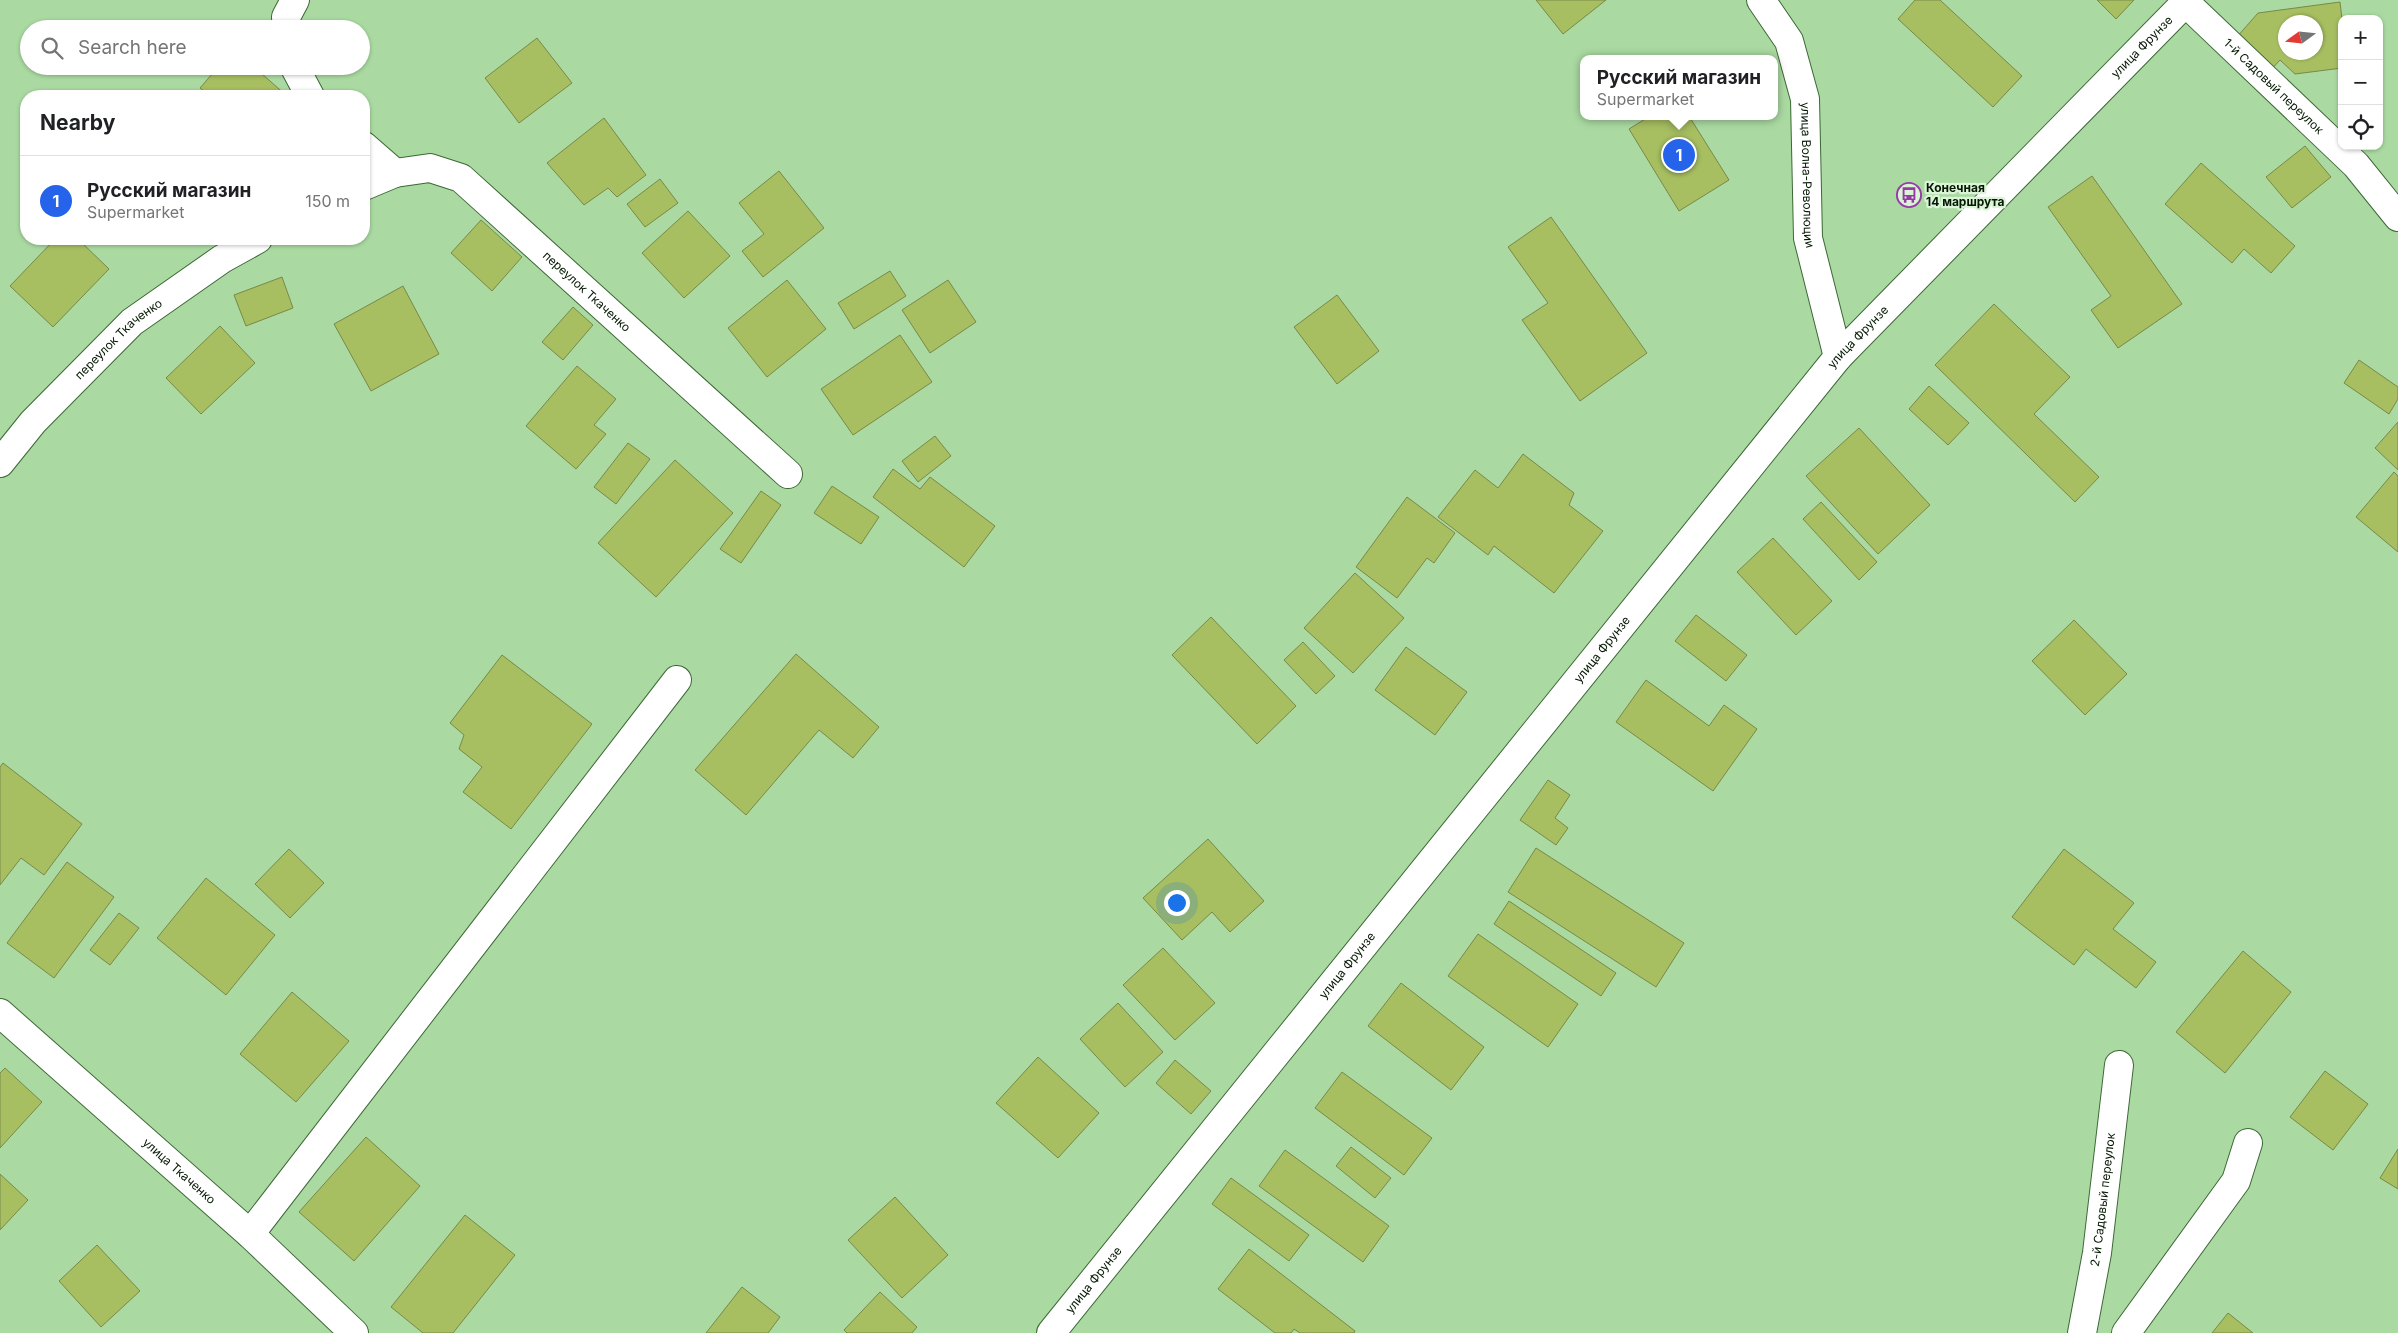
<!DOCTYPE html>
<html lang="en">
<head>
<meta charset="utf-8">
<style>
	:root { --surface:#fff; --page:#f6f6f6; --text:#202124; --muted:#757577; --line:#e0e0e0; --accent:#2563eb }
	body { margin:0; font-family:Inter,sans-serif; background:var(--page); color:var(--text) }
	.controls { position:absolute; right:15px; top:15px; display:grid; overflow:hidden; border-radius:10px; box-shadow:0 1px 4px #0004 }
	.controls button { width:45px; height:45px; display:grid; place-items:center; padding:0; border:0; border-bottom:1px solid var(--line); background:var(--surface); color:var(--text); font:25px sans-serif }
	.compass { position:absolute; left:2278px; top:15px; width:45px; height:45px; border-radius:50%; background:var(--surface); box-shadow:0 1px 4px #0004; rotate:255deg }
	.you { position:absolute; left:1176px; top:902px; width:18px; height:18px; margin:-12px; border:4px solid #fff; border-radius:50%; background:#1a73e8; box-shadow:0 0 0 8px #1a73e833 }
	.badge { display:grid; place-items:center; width:32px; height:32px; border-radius:50%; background:var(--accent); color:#fff; font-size:16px; font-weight:700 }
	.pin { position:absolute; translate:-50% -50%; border:2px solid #fff; box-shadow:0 1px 5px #0006 }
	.popup { position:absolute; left:1580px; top:55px; width:198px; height:65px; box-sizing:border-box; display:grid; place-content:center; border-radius:10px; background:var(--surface); filter:drop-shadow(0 1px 4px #0005); font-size:16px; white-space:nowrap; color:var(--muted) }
	.popup b { font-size:19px; color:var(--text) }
	.popup::after { content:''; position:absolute; left:50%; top:100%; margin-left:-10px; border:10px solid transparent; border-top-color:var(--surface) }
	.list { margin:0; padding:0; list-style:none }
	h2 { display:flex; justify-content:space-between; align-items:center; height:65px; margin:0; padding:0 20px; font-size:21px }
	h2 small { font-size:16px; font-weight:400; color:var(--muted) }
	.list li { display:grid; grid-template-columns:32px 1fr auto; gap:15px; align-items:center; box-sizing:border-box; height:90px; padding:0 20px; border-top:1px solid var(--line) }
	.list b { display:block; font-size:19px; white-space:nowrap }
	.list p { margin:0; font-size:16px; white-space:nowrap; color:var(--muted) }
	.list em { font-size:16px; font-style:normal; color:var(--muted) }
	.icon { flex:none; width:28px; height:28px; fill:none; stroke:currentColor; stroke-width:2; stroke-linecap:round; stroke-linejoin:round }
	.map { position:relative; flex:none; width:2398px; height:1333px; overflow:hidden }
	.search { position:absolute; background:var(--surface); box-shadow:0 1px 4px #0004; left:20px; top:20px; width:350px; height:55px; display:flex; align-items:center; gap:12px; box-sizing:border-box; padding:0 18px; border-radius:28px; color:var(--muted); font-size:19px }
	.panel { position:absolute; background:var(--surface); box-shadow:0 1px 4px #0004; left:20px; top:90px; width:350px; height:155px; border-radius:20px }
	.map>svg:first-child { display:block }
	.building { fill:#a7be61; stroke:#788948; fill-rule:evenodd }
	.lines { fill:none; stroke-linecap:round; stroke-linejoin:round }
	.minor-casing { stroke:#3c6836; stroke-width:30 }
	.minor { stroke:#fff; stroke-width:28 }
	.labels { text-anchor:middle; stroke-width:4.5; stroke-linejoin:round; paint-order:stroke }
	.street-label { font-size:12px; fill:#061804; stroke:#dbf4d7 }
	.poi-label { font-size:12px; font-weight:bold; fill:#061804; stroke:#dbf4d7; text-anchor:start }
</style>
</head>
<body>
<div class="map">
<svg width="2398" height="1333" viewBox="0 0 2398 1333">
	<rect width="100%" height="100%" fill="#aadaa2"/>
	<path class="building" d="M1536,0h70l-43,34z
		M1915,0h25l82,76 -29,31 -95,-88z
		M2097,0h37l-18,19z
		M2340,2l2,17v49l-47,6 -15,-14 -10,11 -34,-33 22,-25zM2286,22h30v30h-30z
		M537,38l35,45 -53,40 -34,-45z
		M219,66h34l34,30h-77l-10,-8z
		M1650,116h39l40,64 -50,31 -50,-82z
		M604,118l42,57 -29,22 -9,-9 -24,17 -37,-42z
		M2305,146l26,31 -39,31 -26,-31z
		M2201,163l94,83 -24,27 -27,-24 -12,14 -67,-59z
		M779,171l45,57 -61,49 -21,-26 22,-17 -25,-31z
		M2092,176l90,128 -64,44 -27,-38 20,-14 -63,-89z
		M660,179l18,24 -33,24 -18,-23z
		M688,211l42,45 -46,42 -42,-45z
		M1551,217l96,136 -67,48 -58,-81 26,-17 -40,-56z
		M481,220l41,37 -30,34 -41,-38z
		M55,239h23l31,30 -56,58 -43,-41z
		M890,271l16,25 -52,33 -16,-26z
		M282,277l11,31 -47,18 -12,-31z
		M787,280l39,49 -59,48 -39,-49z
		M948,280l28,42 -46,31 -28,-43z
		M403,286l36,68 -68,37 -37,-67z
		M1337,295l42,56 -42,33 -43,-57z
		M1994,304l76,73 -36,37 65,63 -24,25 -140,-137z
		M573,307l20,18 -30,35 -21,-18z
		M220,326l35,37 -54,51 -35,-36z
		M900,335l32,47 -79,53 -32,-46z
		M2359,360l39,27v12l-9,15 -45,-31z
		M577,366l39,33 -22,26 12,9 -30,35 -50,-43z
		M1929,386l40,37 -21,22 -39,-36z
		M2398,422v48l-23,-22z
		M1859,428l71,77 -52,49 -72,-78z
		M935,436l16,20 -33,26 -16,-21z
		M628,443l22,16 -34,45 -22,-17z
		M1523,454l51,39 -5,12 34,26 -49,62 -60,-47 -6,9 -50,-38 37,-47 23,18z
		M675,460l58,53 -77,84 -58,-54z
		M893,469l27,20 10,-12 65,49 -31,41 -91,-70z
		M2394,472l4,4v76l-42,-35z
		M832,486l47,31 -18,27 -47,-31z
		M761,491l20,14 -40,58 -21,-14z
		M1407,497l48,36 -21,30 -7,-5 -30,40 -41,-31z
		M1821,502l56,60 -18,18 -56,-61z
		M1773,538l59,63 -36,34 -59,-63z
		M1355,573l49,45 -51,55 -49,-45z
		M1696,615l51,40 -21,26 -51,-40z
		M1211,617l85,89 -39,38 -85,-89z
		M2074,620l53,54 -42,41 -53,-54z
		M1303,642l32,34 -19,18 -32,-34z
		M1406,647l61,45 -32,43 -60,-45z
		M796,654l83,73 -26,31 -34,-28 -73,85 -51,-45z
		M502,655l90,69 -81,105 -48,-37 19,-25 -23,-18 5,-14 -14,-12z
		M1646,680l63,46 15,-21 33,24 -44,62 -97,-69z
		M3,763l79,61 -38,51 -23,-17 -21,27v-118z
		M1548,780l22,15 -15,23 13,10 -12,17 -36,-25z
		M1208,839l56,62 -34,31 -18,-20 -30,28 -39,-42z
		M1536,848l148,95 -28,44 -148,-95z
		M289,849l35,34 -34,35 -35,-34z
		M2064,849l70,54 -21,26 43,33 -20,26 -50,-39 -12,16 -62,-48z
		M67,862l47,35 -60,81 -47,-35z
		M206,878l69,57 -49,60 -69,-57z
		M1509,901l107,72 -15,23 -107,-72z
		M119,913l20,15 -29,37 -20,-15z
		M1478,934l100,70 -30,43 -100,-71z
		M1163,948l52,55 -40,37 -52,-55z
		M2243,951l48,41 -66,81 -49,-41z
		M1401,983l83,64 -33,43 -83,-64z
		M292,992l57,49 -53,61 -56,-48z
		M1118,1003l45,49 -38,35 -45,-48z
		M1038,1057l61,56 -41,45 -62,-55z
		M1175,1060l36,31 -20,23 -35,-31z
		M5,1068l37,34 -42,46v-75z
		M2325,1071l43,33 -35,46 -43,-33z
		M1342,1072l90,66 -28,37 -89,-67z
		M366,1137l54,49 -66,75 -55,-49z
		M1351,1147l40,31 -16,20 -39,-32z
		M2398,1149v40l-18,-11z
		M1285,1150l104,76 -26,36 -104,-76z
		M0,1174l28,26 -28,30z
		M1231,1178l78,57 -20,26 -77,-57z
		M895,1197l53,58 -46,43 -54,-58z
		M465,1215l50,40 -62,78h-30l-32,-26z
		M97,1245l43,46 -39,36 -42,-46z
		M1249,1249l106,82 -1,2h-54l-6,-4 -3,4h-16l-57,-44z
		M742,1287l38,30 -12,16h-62z
		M880,1292l37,35 -5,6h-65l-3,-3z
		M2228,1313l25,20h-41z"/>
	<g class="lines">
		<defs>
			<g id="minor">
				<path id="s1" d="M1761,0l28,41 16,58 3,139 30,119"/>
				<path id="s2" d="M2186,3l170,162 42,52"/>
				<path d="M287,29l-1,-12 9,-17"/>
				<path d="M294,66l16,30"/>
				<path d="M364,146l31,27"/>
				<path id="s3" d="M364,186l31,-13 35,-5 31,10 327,296"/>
				<path id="s4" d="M0,463l33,-41 99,-100 90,-63 36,-20"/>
				<path id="s5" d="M0,1013l250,221 104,99"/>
				<path d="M250,1234l427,-554"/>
				<path id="s6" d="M1051,1333l787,-976 350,-357"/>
				<path id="s7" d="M2082,1333l15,-80 22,-188"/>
				<path d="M2126,1333l110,-152 12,-38"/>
			</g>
		</defs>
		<use href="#minor" class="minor-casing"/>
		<use href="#minor" class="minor"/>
	</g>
	<defs>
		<symbol id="bus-ring" viewBox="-11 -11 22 22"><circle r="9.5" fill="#dbf4d7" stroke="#963ba6" stroke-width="1.5"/><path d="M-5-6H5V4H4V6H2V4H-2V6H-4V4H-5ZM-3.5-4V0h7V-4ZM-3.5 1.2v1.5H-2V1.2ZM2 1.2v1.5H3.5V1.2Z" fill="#963ba6"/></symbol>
	</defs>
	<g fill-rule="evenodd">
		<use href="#bus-ring" x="1895" y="181" width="28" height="28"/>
	</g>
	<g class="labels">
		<g class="street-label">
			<text dy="4" stroke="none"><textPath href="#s6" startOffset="1688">улица Фрунзе</textPath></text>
			<text dy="4" stroke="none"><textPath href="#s2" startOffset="121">1-й Садовый переулок</textPath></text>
			<text dy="4" stroke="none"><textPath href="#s1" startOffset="186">улица Волна-Революции</textPath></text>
			<text dy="4" stroke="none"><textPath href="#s3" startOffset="271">переулок Ткаченко</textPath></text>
			<text dy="4" stroke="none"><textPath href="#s6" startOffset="1282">улица Фрунзе</textPath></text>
			<text dy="4" stroke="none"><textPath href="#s4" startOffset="172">переулок Ткаченко</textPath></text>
			<text dy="4" stroke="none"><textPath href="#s6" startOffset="878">улица Фрунзе</textPath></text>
			<text dy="4" stroke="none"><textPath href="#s6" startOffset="472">улица Фрунзе</textPath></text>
			<text dy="4" stroke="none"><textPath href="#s5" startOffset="239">улица Ткаченко</textPath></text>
			<text dy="4" stroke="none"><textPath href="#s7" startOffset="135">2-й Садовый переулок</textPath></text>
			<text dy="4" stroke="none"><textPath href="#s6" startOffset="68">улица Фрунзе</textPath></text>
		</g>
		<g class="poi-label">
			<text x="1926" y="192">Конечная<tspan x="1926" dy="14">14 маршрута</tspan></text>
		</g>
	</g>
</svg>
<div class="controls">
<button>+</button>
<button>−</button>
<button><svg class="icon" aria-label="locate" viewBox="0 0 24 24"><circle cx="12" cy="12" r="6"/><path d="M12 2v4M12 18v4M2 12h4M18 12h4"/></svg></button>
</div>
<svg class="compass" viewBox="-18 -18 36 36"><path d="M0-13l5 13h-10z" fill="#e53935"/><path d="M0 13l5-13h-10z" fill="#757577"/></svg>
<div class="you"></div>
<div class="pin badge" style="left:1679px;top:155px">1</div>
<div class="popup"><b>Русский магазин</b>Supermarket</div>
<div class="search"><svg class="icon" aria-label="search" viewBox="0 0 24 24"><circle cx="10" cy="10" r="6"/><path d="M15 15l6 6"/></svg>Search here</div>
<section class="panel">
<h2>Nearby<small></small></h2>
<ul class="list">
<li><span class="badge">1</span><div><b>Русский магазин</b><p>Supermarket</p></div><em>150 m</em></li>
</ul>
</section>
</div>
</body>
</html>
